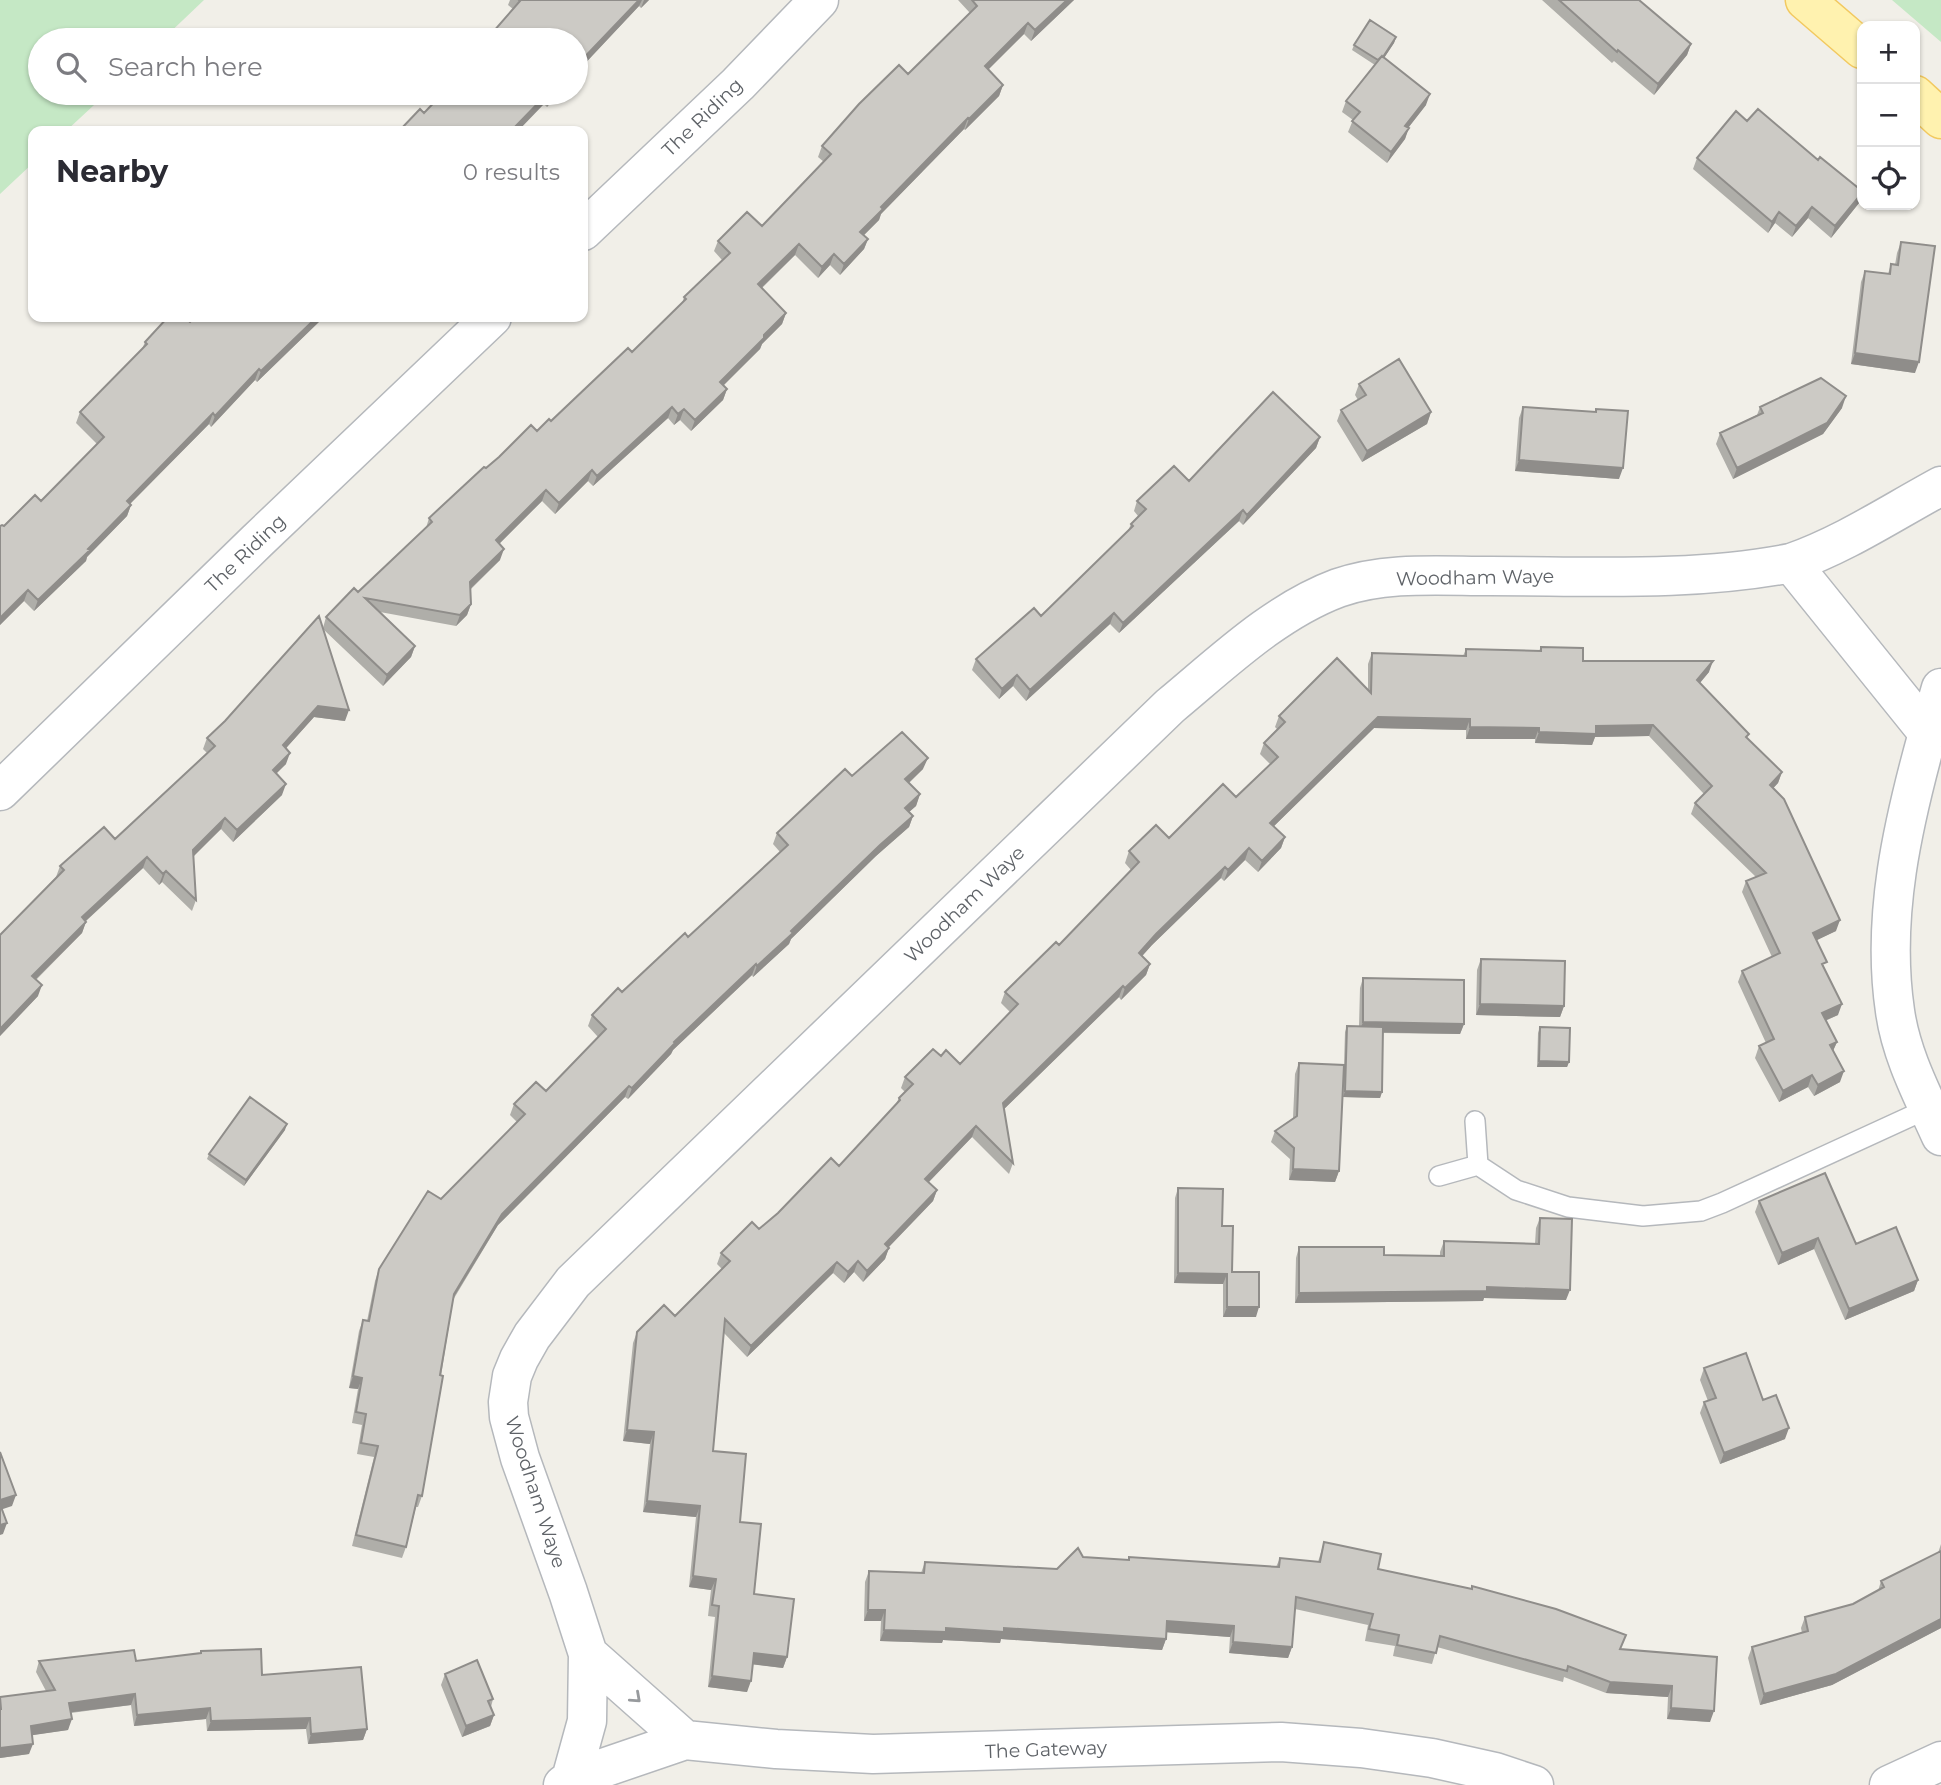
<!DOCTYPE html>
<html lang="en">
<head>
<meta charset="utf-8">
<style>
	:root { --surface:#fff; --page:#f7f7f7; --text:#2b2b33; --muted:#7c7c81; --line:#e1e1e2 }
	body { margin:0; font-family:Montserrat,sans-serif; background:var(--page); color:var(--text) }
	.controls { position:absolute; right:21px; top:21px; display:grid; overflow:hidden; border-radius:14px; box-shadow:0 2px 5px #0004 }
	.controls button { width:63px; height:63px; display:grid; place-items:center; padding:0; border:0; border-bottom:2px solid var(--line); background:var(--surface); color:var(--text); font:35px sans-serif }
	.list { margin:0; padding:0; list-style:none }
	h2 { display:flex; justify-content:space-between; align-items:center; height:91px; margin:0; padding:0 28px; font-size:30px }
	h2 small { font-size:23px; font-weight:400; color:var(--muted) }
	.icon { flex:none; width:38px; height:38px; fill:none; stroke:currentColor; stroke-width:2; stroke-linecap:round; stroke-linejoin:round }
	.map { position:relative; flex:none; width:1941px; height:1785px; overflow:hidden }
	.search { position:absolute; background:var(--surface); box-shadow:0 2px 5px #0004; left:28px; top:28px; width:560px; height:77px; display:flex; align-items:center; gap:18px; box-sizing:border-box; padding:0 24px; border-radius:38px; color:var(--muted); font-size:26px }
	.panel { position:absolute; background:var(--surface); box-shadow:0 2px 5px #0004; left:28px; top:126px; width:560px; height:196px; border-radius:14px }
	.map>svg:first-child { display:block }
	.green { fill:#c5e8c5 }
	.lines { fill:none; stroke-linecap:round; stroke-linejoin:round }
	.lane-casing { stroke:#b5b8bc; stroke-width:22 }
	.street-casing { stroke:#b5b8bc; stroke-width:41 }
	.primary-casing { stroke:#f2c960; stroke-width:41 }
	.lane { stroke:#fff; stroke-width:19 }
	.street { stroke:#fff; stroke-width:38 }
	.primary { stroke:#fff2af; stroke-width:38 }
	.wall { fill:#afaea9 }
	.shaded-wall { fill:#8f8d8a }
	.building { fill:#cccac5; stroke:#8f8d8a; stroke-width:2 }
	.oneway { stroke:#979a9d }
	.labels { text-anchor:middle; stroke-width:7; stroke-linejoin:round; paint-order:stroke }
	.street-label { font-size:19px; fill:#5f6368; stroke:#fff }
</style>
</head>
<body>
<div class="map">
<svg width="1941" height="1785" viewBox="0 0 1941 1785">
	<rect width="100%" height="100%" fill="#f1efe8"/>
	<path class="green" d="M0,0h204l-42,40h-122v53h67l-41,38h-33v32l-33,31z
		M1892,0h49v42z"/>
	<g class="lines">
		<defs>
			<path id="lane" d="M1475,1121l3,44
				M1478,1165l38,25 52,17 75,9 58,-5 21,-8 207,-95
				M1439,1176l39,-11"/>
			<path id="street" d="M583,231l155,-147 81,-84
				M1791,563c54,-19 100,-50 150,-77
				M1928,733l13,-45
				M0,791l257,-250 235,-224
				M588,1654l97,86
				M571,1779l16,-58 1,-67 -20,-62 -48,-134 -11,-41 -1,-15 4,-26 7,-17 13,-23 41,-54 597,-576c52,-43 104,-94 168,-118 48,-17 103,-12 152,-12 101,0 203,6 301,-13l137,170c-25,90 -47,184 -33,278 6,44 28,85 46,125
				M563,1785l8,-6 114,-39 91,9 97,5 408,-12 80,6 71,10 63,14 39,13
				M1889,1785l52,-24"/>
			<path id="primary" d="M1805,0l57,49
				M1915,95l26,24"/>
		</defs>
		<use href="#lane" class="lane-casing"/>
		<use href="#street" class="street-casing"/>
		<use href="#primary" class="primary-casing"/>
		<use href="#lane" class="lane"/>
		<use href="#street" class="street"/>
		<use href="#primary" class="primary"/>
	</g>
	<path class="wall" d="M510,0h139l-8,8 -2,-2 -63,67v-33l-63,-31 -5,-4z
		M958,0h116l-43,41 -7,-7 -36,35 15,16 -4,11 -34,34 -1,-1 -83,85 -2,6 -15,15 4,4 -4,10 -24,26 -10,-10 -12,13 -23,-23 -33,33 24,25 -4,11 -20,20 -2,5 -37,36 4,4 -4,11 -32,31 -11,-11 -6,5 -6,-7 -75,68 -5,-5 -33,33 -13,-13 -43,43 1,16 -29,29v15l-4,11 -11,11 -76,-14 35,34 -4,11 -28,29 -60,-57 22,92 -31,-4 -28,31v16l-10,9 6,22 -49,47 -12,-13 -28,27 3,44 -4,11 -30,-29 -3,3 -16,-17 -57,53 -4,12 -46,47 2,16 -38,40v-101l56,-58 4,-11 55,-27 92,-86 -4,-4 4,-11 116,-110 3,-11 32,-25 68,-64 3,-10 57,-50 65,-47 81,-69 50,-48 2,-7 38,-37 -8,-9 4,-10 44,-15 62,-64 -6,-5 4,-11 86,-72 62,-61z
		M1542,0h97l52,44 -4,11 -33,40 -40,-34 -2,2z
		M1396,37l-2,6 -10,15 42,47 -18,23 -3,11 -18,24 -39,-31 5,-12 -11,-8 4,-11 29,-36 -23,-15 2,-5z
		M443,93h115l-11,14 -3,-3 -120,9z
		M1747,121l112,82 -28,35 -23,-20 -16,19 -17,-14 -7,10 -75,-64 4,-11z
		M1901,242l14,131 -64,-9 10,-82 4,-11 23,3 3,-10 4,1 2,-12z
		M195,317h129l-67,65 -2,-2 -44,47 -2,-3 -79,80 1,1 -4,11 -40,41 -1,4 -52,50 -10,-10 -24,24v-99h4l37,-25 56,-57 -21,-21 4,-11 62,-63 3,-7 45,-20z
		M1359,384l72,28 -4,12 -65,38 -25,-41 4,-11 17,-10 -3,-5z
		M1523,407l72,5 1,-3 23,70 -104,-8 4,-53z
		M1760,407l82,1 -19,26 -90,45 -17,-35 4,-11 37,-18z
		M1320,437l-4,11 -73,77 -4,-4 -120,112 -9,-9 -84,77 -13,-15 -14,13 -27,-29 4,-11 65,-43 87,-85 3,-7 7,-8 -4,-5 3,-10 52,-20z
		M1541,647l42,14 126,11 -9,11 47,55 35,34 -4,11 -5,5 63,143 -20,9 22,75 -13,6 12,21 -4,9 7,31 -26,14 -6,-9 -29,15 -24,-44 4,-12 7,-3 -28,-61 4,-11 30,-14 -30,-65 4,-11 10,-4 -65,-63 4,-11 9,-9 -55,-58 -54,1 -3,8 -57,-2v-4h-69v-9l-92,-2 -100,98 11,11 -4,11 -23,24 -13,-12 -21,21 -3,-3 -69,67 -10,11 8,8 -4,11 -25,25 -2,-3 -115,112 9,54 -4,11 -37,-37 -43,45 8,8 -4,11 -44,46 -4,12 -22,23 -9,-10 -10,11 -11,-10 -86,84 -23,-24 -11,118 27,71 14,72 33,63 -4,11 -31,-4 -5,28 -39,-5 7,-70 -7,-1 3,-26 -22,-3 7,-70 -53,-5 7,-68 -27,-3 10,-98 4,-11 38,-16 47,-47 -5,-5 4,-11 38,-24 80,-63 57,-62 3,-6 6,-6 -4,-4 4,-11 36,-21 19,8 50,-52 -9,-9 4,-11 54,-47 72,-75 -6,-7 4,-12 40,-13 67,-41 34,-33 -10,-10 4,-11 13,-14 -2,-2 4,-11 89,-27v-25l4,-11 91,3 3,-7 73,2z
		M923,769l-14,14 11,11 -4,12 -7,6 4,4 -4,11 -33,29 -85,83 -2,5 -36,33 -1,-2 -79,75 -2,4 -43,45 -3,-2 -127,128 -45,75 -31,196 -4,11h-2l-10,40 -4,11 -50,-12 22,-89 -17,-3 5,-29 -10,-2 6,-34 -9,-1 10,-57 4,-11 4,1 8,-40 4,-12 62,-70 76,-77 -7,-7 4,-11 32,-13 52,-54 -10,-11 4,-11 96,-78 92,-85 -7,-8 4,-11 75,-57z
		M1481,959l83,47 -4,11 -84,-2 1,-45z
		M1363,978l101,46 -4,10 -77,-1 -1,59 -2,6 -37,-1 2,-65 2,-6h12l1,-38z
		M1540,1027l29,35 -2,5h-30l1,-34z
		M1299,1063l40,108 -4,11 -46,-2 1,-21 -19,-17 4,-11 18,-13 2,-44z
		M285,1130l-41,56 -37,-27 2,-5z
		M1178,1188l44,38 10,46 24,45h-33v-33l-49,-1 1,-85z
		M1759,1201l97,43 62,36 -4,11 -69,29 -31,-71 -36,16 -23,-53z
		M1540,1218l26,82 -82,-2 -1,3 -188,2 1,-45 3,-11 85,8h56v-3l4,-11 91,3 1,-16z
		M1704,1368l59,32 22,39 -65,25 -20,-51 4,-11 4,-1 -8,-21z
		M1324,1542l54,27 242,80 97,8 -7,65 -43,-3 1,-22 -62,-4 -42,-16 -1,5 -126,-35 -5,17 -39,-8 2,-10 -30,-5 3,-16 -73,-16 -3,38 -4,11 -59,-5 1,-16 -64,-5v7l-4,11 -161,-11 -1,4 -57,-3 -1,3 -62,-2 1,-20h-17l1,-39 4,-11 52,2 4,-11 132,7 26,-12 45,3 1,-3 147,10 4,-9 38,4z
		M1941,1544v84l-109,57 -72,20 -12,-47 4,-11 50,-14 -1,-5 4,-11 48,-13 25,-13 3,-10 57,-28z
		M201,1651l61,24 105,54 -4,11 -55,4 -2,-15 -99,2 -1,-12 -72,7 -3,-21 -60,8 -3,17 -36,5 -3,19 -29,4v-61l46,-6 -10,-19 3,-11h97l64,-8z
		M445,1674l48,25 -2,8 3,8 -4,11 -28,11 -21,-52z"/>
	<path class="shaded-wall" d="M639,0h3l-3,6 -63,67v-7z
		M644,0h5l-8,8z
		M1067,0h7l-43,41 4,-11z
		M1028,23l-4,11 -43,43 4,-11z
		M1396,37l-2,6 -16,24 2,-6z
		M1691,44l-4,11 -33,40 4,-11z
		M1003,85l-4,11 -34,34 4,-11z
		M548,93l-4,11 -26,27h-7z
		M553,93h5l-11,14 4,-11z
		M1430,94l-4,11 -25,32 4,-11z
		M968,118l-4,11 -83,85 -2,6 -23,23 4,-11 21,-25z
		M1409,128l-4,11 -18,24 4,-11z
		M1862,193l-3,10 -28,35 4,-12z
		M1812,207l-4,11 -16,19 4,-11z
		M1779,212l-4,11 -7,10 4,-11z
		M868,239l-4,10 -24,26 4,-11z
		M799,244l-4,11 -41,40 4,-11z
		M834,254l-4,11 -12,13 4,-11z
		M786,313l-4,11 -20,20 -2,5 -44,44 4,-11z
		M317,317h7l-67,65 4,-11z
		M1855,353l64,9 -4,11 -64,-9z
		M259,369l-4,11 -44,47 4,-11z
		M727,389l-4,11 -32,31 4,-11z
		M1846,396l-4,12 -19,26 -90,45 4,-11z
		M672,407l-4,11 -75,68 4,-10z
		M684,409l-4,11 -6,5 4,-11z
		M1431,412l-4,12 -65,38 5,-11z
		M213,413l-4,11 -86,87 4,-10z
		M1320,437l-4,11 -73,77 4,-10z
		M1519,460l104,8 -4,11 -104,-8z
		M592,470l-4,11 -33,33 4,-11z
		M546,490l-4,11 -50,50 4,-11z
		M131,505l-4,11 -40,41 -1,4 -52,50 4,-11z
		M1243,510l-4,11 -120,112 4,-10z
		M504,549l-4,11 -34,33 4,-11z
		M28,590l-4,11 -24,24v-7z
		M471,604l-4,11 -11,11 4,-11z
		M1114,613l-4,11 -84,77 4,-11z
		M415,646l-4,11 -28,29 4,-11z
		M1713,661l-4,11 -16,19 4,-11z
		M1017,675l-4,11 -14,13 3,-10z
		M318,706l31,4 -4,11 -31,-4 -35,39 4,-11z
		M1378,717l92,2 -4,11 -92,-2 -108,106 4,-11z
		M1653,725l-4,11 -54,1 -3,8 -57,-2 4,-11 57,-6z
		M1470,727l69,1 -4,11h-69z
		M290,753l-4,11 -17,17 4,-11z
		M928,758l-5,11 -22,21 4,-11z
		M1782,772l-4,11 -12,13 4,-11z
		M286,784l-4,11 -49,47 4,-12z
		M920,794l-4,12 -15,13 4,-11z
		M913,816l-4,11 -33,29 -85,83 -2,5 -36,33 4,-11 34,-35 89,-86z
		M225,818l-4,11 -32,32 4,-11z
		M1285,837l-4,11 -23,24 4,-11z
		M1249,848l-4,12 -21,21 4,-11z
		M147,857l-4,11 -65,60 4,-11z
		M1225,867l-4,11 -69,67 -17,19 4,-11 17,-19z
		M166,871l-4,11 -3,3 4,-11z
		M1840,920l-4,11 -27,13 4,-11z
		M86,922l-4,11 -54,54 4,-11z
		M756,964l-4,11 -79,75 -2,4 -43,45 4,-11 42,-46z
		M1150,964l-4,11 -25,25 4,-12z
		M42,985l-4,11 -38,40v-7z
		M1123,986l-4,11 -120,117 4,-11z
		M1480,1004l84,2 -4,11 -84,-2z
		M1842,1004l-4,11 -21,9 5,-11z
		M1363,1022l101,2 -4,10 -101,-2z
		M1837,1042l-5,11 -2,-8z
		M1539,1061l30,1 -2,5h-30z
		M1844,1071l-4,11 -26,14 4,-11z
		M1812,1075l-4,12 -29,15 4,-11z
		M629,1086l-4,11 -127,128 -49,80 5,-11 48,-80z
		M1345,1091l37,1 -2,6 -37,-1z
		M287,1124l-2,6 -41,56 2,-6z
		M976,1126l-4,11 -51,53 4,-11z
		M1293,1169l46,2 -4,11 -46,-2z
		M937,1190l-4,11 -52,54 4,-11z
		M1818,1238l-4,11 -36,16 4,-12z
		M889,1248l-4,11 -22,23 4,-11z
		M858,1261l-4,11 -10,11 4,-11z
		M837,1262l-4,11 -86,84 4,-11z
		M1178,1273l49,1 -4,10 -49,-1z
		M1918,1280l-4,11 -69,29 4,-11z
		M1487,1287l83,3 -4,10 -82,-2 -1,3 -188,2 4,-10z
		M1227,1307h32l-3,10h-33z
		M353,1376l9,2 -4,11 -9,-1z
		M1789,1428l-4,11 -65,25 4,-11z
		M627,1430l27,2 -4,12 -27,-3z
		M16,1495l-4,11 -12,4v-10z
		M647,1501l53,5 -4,11 -53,-5z
		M7,1523l-4,11 -3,1v-10z
		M693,1576l23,3 -5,11 -22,-3z
		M868,1610h17l-4,11h-17z
		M1941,1619v9l-109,57 -72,20 4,-11z
		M1167,1621l67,5 -4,11 -67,-5z
		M946,1628h58l162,11 -4,11 -161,-11 -1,4 -57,-3 -1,3 -62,-2 4,-11z
		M1233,1642l59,5 -4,11 -59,-5z
		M754,1653l33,4 -4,11 -33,-4z
		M712,1676l39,5 -4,11 -39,-5z
		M1610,1682l62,4 -4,11 -62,-4z
		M135,1694l-4,11 -66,8 4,-10z
		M210,1708l-4,11 -72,7 3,-11z
		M1671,1708l43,3 -4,11 -43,-3z
		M494,1715l-4,11 -28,11 4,-11z
		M310,1718l-4,11 -99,2 4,-10z
		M72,1719l-4,11 -41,6 4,-10z
		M367,1729l-4,11 -55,4 3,-10z
		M33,1744l-4,10 -29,4v-10z"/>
	<path class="building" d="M519,0h120l-63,66v-26h-90l34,-39z
		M972,0h95l-32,30 -7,-7 -43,43 18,19 -34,34 -1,-1 -87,89 2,2 -23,23 8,7 -24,25 -10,-10 -12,13 -23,-23 -41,40 28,29 -22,22v3l-44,44 7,7 -32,31 -11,-11 -6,5 -6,-7 -75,69 -5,-6 -33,33 -13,-13 -50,50 8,9 -34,33 1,22 -11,11 -95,-17 50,48 -28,29 -61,-58 28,-29 4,4 74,-70 -3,-4 55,-51 2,1 13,-11 32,-32 6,6 12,-12 2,2 77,-73 4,4 54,-53 -2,-2 46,-44 -12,-12 29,-29 15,14 69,-72 -9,-8 37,-42 40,-39 9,9 69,-68z
		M1559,0h80l52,44 -33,40 -40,-34 -1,2z
		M1370,20l26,17 -13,20 -1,-1 -4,4 -24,-15z
		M1382,56l48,38 -25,32 4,2 -18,24 -39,-31 8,-9 -14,-11z
		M443,93h110l-2,3 -3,-3 -37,38h-112l21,-22 4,4z
		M1758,109l60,51 2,-3 42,34v2l-27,33 -23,-19 -16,19 -17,-14 -7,10 -75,-64 39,-47 11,10z
		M1901,242l34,4 -16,116 -64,-9 10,-82 25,3 1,-10 7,1z
		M168,317h16l6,5 5,-5h122l-56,54 -2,-2 -44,47 -2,-3 -86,88 4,4 -43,44 2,1 -52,50 -10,-10 -28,28v-92l2,-1 2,1 31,-31 6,6 63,-64 -24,-25 67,-68 -2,-2z
		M1399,359l32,53 -64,39 -26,-41 25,-15 -7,-11z
		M1821,378l25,18 -19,27 -90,45 -17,-35 43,-20 -3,-6z
		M1273,392l47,45 -73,78 -4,-5 -120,113 -9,-10 -84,77 -13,-15 -15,14 -26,-30 58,-51 7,8 92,-90 -2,-2 15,-15 -9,-8 37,-35 15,15z
		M1523,407l73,5v-3l32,2 -5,57 -104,-8z
		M319,616l30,94 -31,-4 -35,39 7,8 -17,17 13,14 -49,46 -12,-12 -32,32 3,50 -30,-29 -3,3 -16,-17 -65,60 4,5 -54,54 10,9 -42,44v-94l64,-65 -4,-4 44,-39 11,12 100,-93 -8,-8 18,-17z
		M1541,647l42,1v13h130l-16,19 52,54 -3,3 36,35 -12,13 14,14 56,121 -27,13 14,29 -5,2 20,40 -20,9 15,29 -7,3 14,26 -26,14 -6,-10 -29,16 -24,-45 15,-7 -32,-68 38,-18 -34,-72 20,-8 -71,-70 17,-17 -59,-61 -57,1v8l-57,-2v-4l-69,-1v-8l-92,-2 -108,106 15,14 -23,24 -13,-13 -21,22 -3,-3 -69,67 -17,19 11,11 -25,24 -2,-2 -120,117 10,60 -37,-37 -51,53 12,11 -52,54 4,4 -22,23 -9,-10 -10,11 -11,-10 -86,84 -26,-27 -12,132 33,3 -6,68 21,2 -7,70 40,5 -7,58 -33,-4 -3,28 -39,-5 7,-70 -7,-1 4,-26 -23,-3 7,-70 -53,-5 7,-69 -27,-2 10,-98 27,-27 11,11 55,-55 -9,-8 31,-31 7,7 19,-16 53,-55 8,8 61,-66 -1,-2 14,-14 -8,-7 28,-28 8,7 5,-6 14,14 58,-60 -13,-12 51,-50 3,3 80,-83 -10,-11 27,-26 13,13 54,-54 13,13 42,-40 -14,-14 21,-21 -6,-6 58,-58 34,35 1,-40 94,3v-7l75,2z
		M902,732l26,26 -23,21 15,15 -15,14 8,8 -33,29 -89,86 2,2 -36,33 -1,-2 -82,78 1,1 -43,45 -3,-2 -127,128 -48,80 -14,81 3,1 -21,120 -4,-1 -12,52 -50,-12 22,-89 -17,-3 5,-29 -10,-2 6,-34 -9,-2 10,-56 6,1 10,-52 49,-78 13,8 84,-85 -11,-10 22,-22 10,9 60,-62 -14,-14 26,-27 4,4 63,-59 3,4 100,-92 -11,-12 68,-64 7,7z
		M1481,959l84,2 -1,45 -84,-2z
		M1363,978l101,2v44l-101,-2z
		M1347,1026l36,1 -1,65 -37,-1z
		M1540,1027l30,1 -1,34 -30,-1z
		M1299,1063l45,2 -5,106 -46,-2 1,-21 -19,-17 22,-15z
		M250,1097l37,27 -41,56 -37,-26z
		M1825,1173l31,71 40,-17 22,53 -69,29 -31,-71 -36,15 -23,-52z
		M1178,1188l45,1 -1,37h11l-1,46h27v35h-32v-33l-49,-1z
		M1540,1218l32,1 -2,71 -83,-3v4l-188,2v-46h85v8l60,1v-15l95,3z
		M1746,1353l17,47 13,-5 13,33 -65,25 -20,-51 12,-4 -12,-30z
		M0,1452l16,43 -16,5z
		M0,1504l7,19 -7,2z
		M1324,1542l57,12 -3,15 94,20v-3l84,23 70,26 -6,14 97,8 -3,54 -43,-3 1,-22 -62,-4 -42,-16 -1,5 -127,-35 -4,17 -39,-8 2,-10 -30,-6 4,-15 -77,-17 -4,50 -59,-5 1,-16 -67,-5 -1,18 -162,-11v4l-58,-4v4l-62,-2 1,-20h-17l1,-39 55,2 1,-11 132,7 21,-21 5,9 46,3v-3l150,10 1,-9 40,4z
		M1941,1551v68l-105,55 -72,20 -12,-47 56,-16 -3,-14 48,-13 31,-17 -3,-6z
		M261,1649l1,26 99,-8 6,62 -56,5 -1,-16 -99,3 -1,-13 -73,7 -2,-21 -66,9 3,16 -41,7 2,18 -33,4v-39h1l-1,-12 55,-7 -16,-29 95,-11 2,11 65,-8v-2z
		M477,1660l16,39 -5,2 6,14 -28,11 -21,-52z"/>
	<defs><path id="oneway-chevron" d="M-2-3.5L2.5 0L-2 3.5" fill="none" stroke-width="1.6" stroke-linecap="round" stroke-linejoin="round" transform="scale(1.75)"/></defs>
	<use class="oneway" href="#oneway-chevron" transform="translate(636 1698) rotate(42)"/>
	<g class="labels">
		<g class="street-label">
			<text transform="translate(702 117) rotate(-44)" y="7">The Riding</text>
			<text transform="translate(245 553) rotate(-44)" y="7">The Riding</text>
			<text transform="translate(1475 577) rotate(-1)" y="7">Woodham Waye</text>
			<text transform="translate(964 904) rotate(-44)" y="7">Woodham Waye</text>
			<text transform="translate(536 1492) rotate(72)" y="7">Woodham Waye</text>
			<text transform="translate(1046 1749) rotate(-2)" y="7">The Gateway</text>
		</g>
	</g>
</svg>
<div class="controls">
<button>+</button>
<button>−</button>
<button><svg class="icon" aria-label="locate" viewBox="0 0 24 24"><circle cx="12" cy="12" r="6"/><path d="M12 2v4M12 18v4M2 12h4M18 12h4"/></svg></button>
</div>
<div class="search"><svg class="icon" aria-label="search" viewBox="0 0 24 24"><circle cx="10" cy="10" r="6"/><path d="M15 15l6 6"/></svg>Search here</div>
<section class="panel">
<h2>Nearby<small>0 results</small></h2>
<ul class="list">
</ul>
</section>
</div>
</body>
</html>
